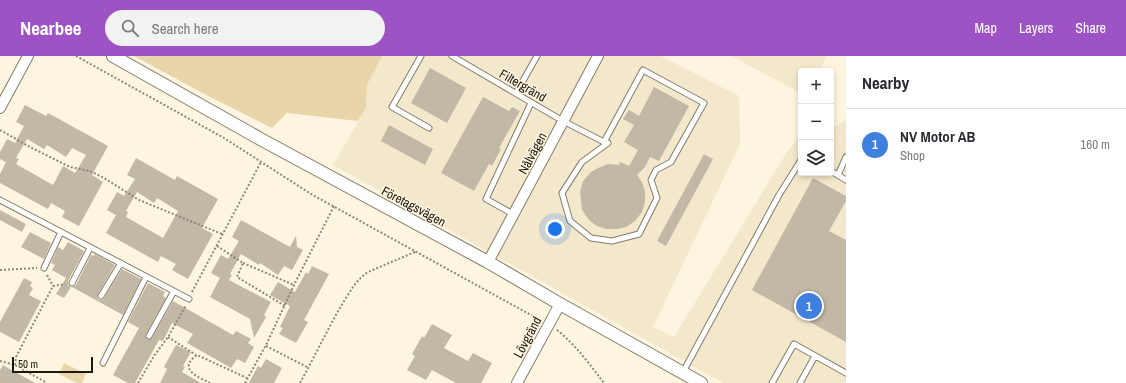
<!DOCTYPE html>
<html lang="en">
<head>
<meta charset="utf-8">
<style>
	:root { --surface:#fff; --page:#f2f2f3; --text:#2b2b33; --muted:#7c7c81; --line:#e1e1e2; --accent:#9d53c5 }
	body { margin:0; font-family:"Archivo Narrow",sans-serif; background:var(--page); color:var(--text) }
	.controls { position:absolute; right:12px; top:12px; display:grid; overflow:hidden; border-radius:4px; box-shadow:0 2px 6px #0003 }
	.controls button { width:36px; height:36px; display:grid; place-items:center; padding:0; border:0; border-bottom:1px solid var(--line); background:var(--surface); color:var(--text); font:20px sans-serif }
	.scale { position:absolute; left:12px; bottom:10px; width:81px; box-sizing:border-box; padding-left:4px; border:2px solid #1b1810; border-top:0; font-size:11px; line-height:14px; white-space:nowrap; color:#1b1810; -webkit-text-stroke:3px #fef5e0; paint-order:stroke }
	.you { position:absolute; left:555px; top:173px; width:14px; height:14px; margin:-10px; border:3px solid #fff; border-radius:50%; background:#1a73e8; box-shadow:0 0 0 6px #1a73e833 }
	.badge { display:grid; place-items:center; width:26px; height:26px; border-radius:50%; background:var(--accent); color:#fff; font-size:13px; font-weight:700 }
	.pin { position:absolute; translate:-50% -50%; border:2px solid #fff; box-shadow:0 1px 4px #0006 }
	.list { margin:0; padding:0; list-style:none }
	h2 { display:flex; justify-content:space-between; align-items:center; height:52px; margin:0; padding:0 16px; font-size:17px }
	h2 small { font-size:13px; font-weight:400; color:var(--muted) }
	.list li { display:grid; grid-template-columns:26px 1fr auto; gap:12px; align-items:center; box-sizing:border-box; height:72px; padding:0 16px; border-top:1px solid var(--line) }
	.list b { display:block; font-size:15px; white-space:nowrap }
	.list p { margin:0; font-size:13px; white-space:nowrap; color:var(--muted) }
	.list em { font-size:13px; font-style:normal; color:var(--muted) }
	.icon { flex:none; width:22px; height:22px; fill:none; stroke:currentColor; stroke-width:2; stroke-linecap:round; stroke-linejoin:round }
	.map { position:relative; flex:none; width:846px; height:327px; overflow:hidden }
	header { display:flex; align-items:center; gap:24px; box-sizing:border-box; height:56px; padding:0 20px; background:var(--accent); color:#fff }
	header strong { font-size:19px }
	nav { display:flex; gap:22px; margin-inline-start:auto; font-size:14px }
	.search { width:280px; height:36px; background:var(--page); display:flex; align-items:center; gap:10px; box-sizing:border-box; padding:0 14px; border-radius:22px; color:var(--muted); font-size:15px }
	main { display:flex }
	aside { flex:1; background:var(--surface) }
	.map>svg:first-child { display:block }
	.built { fill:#f4e8cc }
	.green { fill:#e8d5a9 }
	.building { fill:#c1b8a5; fill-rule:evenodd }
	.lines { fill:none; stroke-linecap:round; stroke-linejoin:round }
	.service-casing { stroke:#847c6a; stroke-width:7 }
	.minor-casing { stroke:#847c6a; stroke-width:12 }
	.tertiary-casing { stroke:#847c6a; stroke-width:14 }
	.path { stroke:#8d8779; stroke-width:2; stroke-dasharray:2 2; stroke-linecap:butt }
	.service { stroke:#fff; stroke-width:5 }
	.minor { stroke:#fff; stroke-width:10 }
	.tertiary { stroke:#fff; stroke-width:12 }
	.labels { text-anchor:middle; stroke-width:3; stroke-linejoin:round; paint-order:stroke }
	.street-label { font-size:13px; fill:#1b1810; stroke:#fef5e0 }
</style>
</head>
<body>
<header>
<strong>Nearbee</strong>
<div class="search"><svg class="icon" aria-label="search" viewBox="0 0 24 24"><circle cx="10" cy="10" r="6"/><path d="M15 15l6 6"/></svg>Search here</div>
<nav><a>Map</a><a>Layers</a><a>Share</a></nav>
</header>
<main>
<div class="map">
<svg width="846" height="327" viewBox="0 0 846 327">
	<rect width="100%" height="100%" fill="#fef5e0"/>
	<path class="built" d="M382,0h279l78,40 1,48 -87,183 21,10 113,-185 14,-18v39h30v-45l15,-8v263h-123l-390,-218 33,-57 1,-23z
		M731,0h96l-8,15h-18v22z"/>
	<path class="green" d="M134,0h248l-15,29 -1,23 -8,13 -71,-8 -15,15 -62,-31z
		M64,307l22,11 -4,9h-5l-18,-9z"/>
	<path class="building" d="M430,12l36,20 -19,35 -36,-20z
		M654,31l35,19 -30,55 -9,-4 -5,10 -8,8 5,7 3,10v10l-3,10 -7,9 -9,6 -8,2h-12l-9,-3 -8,-6 -7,-10 -2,-18 3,-11 8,-9 7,-4 10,-4 11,1 1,-3 9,4 9,-16 -14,-8 10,-17 -11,-6 6,-9 10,6z
		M483,41l26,14 3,-4 8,4 -21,37 2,1 -9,17 -3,-2 -15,27 -33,-18z
		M25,49l21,11 2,-3 60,33 -16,29 11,7 -24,44 -17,-9 3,-6 -14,-8 -3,6 -48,-26v-9l6,-12 -6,-3v-7l7,-13 8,4 9,-17 -8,-4zM27,83l17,10 3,-4 19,12 6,-9 14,7 -11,18 -12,-7 -10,19 -37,-21 3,-5 -3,-1z
		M389,69l44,24 -8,16 -44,-24z
		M704,98l9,5 -47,87 -9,-5z
		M136,102l39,22 2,-4 41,23 -16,29 11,6 -25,45 -16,-9 4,-6 -15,-8 -3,6 -52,-29 10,-18 -9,-5 10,-18 7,4 11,-17 -8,-4zM137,136l17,11 3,-5 21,13 -15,27 -37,-21 2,-5 -2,-1z
		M813,122l33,18v5l-17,30 17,9v102l-94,-52z
		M0,154l26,14 -4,8 -22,-12z
		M241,164l49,27 6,-11 1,11 6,3 -11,20 -8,-4 -6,9 -18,-12 -1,2 -18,-11 -11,20 2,1 -3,5 42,22 -7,13 2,2 -12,21 -4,-19 -40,-22 10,-19 -9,-5 10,-18 7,4 11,-18 -7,-4z
		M30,176l21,11 -7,16 -23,-12z
		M68,186l16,9 -16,30v4l3,2 -7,11 -8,-4 10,-16 -14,-8 3,-5 -4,-2 7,-16 5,3z
		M95,198l20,11 -17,29 -1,4 2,2h4l1,-2 18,-29 19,10 -18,36 -51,-28 4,-2 15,-30 3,1z
		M312,210l17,8 -25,46 4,2 -12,21 -17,-9 4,-6 -3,-1 10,-21 -20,-11 8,-13 17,10 11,-20 2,2z
		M24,222l8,4 -2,4 3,2 -4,7 12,6 -22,41 -19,-10v-10z
		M148,227l17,9 -2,4 3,2 -20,36 -1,2 2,3 2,1 3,-2 21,-37 60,34 3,-4 15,8 -3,4 6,4 -9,16 -8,-4 -6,9 -44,-25 6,-9 -21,-11 -9,18 -4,-1 -24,43h-7l-15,-8 26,-47 -11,-6z
		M432,268l20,11 -8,13 24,13 5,-8 19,10 -11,20h-25l-24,-13 -6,10 -19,-10 8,-14 -3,-2 10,-18 2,2z
		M176,289l15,7 -8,14 2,1 -3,5 19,11h-41l7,-14 -3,-2z
		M266,303l16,9 -8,15h-25l9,-17 3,2z
		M3,309l5,3 27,15h-35v-13z"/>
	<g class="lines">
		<defs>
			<path id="service" d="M421,0l-29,51 37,21
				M452,0l111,65 41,21 4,1 -26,19 -20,31 8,28 21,17 21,3 27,-7 18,-36 -6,-18 5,-10 15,-8 33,-59 -61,-33 -39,72
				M516,37l21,-37
				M831,115l15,9
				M838,119l8,-18
				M0,144l189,99
				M513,158l-27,-15 45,-96
				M44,212l17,-36
				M72,227l18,-35
				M101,240l20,-33
				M149,280l25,-45
				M103,307l43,-86
				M683,316l96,-177 22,-35
				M772,327l22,-39 52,29
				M800,327l15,-27"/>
			<path id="minor" d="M0,52l28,-52
				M488,206l110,-206
				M517,327l43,-79"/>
			<path id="tertiary" d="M113,0l151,85 224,121 72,42 141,79"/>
		</defs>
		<use href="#service" class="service-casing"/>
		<use href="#minor" class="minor-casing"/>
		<use href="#tertiary" class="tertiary-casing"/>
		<path class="path" d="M76,0l148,82 87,56 229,126
			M0,74l30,17 40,20 20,4 14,7 35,22 83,34
			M217,190l26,17 -6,14 48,29
			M243,207l51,22
			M0,214l37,-2
			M47,219l6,11
			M192,236l69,-130
			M557,274c19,15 33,35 47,53
			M168,281l28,18
			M266,290l43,22
			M0,305l15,4 32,18
			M15,309l1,-8 37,-71 12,-2
			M138,327l16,-27 14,-19 18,-32
			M210,327c-12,-6 -33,-14 -13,-28l50,23
			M245,327l22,-40 27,-58 40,-79
			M300,327c15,-27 28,-55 44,-82 7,-11 13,-22 24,-29l47,-20"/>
		<use href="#service" class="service"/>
		<use href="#minor" class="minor"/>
		<use href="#tertiary" class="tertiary"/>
	</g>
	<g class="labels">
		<g class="street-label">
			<text transform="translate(523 29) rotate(30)" y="5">Filtergränd</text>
			<text transform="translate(532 97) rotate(-62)" y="5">Nålvägen</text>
			<text transform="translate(414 150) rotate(28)" y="5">Företagsvägen</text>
			<text transform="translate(527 281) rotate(-62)" y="5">Lövgränd</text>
		</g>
	</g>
</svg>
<div class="controls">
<button>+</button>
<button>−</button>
<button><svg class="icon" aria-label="layers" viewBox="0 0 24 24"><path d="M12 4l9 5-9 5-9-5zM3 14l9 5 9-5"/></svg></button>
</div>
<div class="scale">50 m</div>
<div class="you"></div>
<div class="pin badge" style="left:809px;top:250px;background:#3f7fe0">1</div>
</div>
<aside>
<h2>Nearby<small></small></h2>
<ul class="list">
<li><span class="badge" style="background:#3f7fe0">1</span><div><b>NV Motor AB</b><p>Shop</p></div><em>160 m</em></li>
</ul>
</aside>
</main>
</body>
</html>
